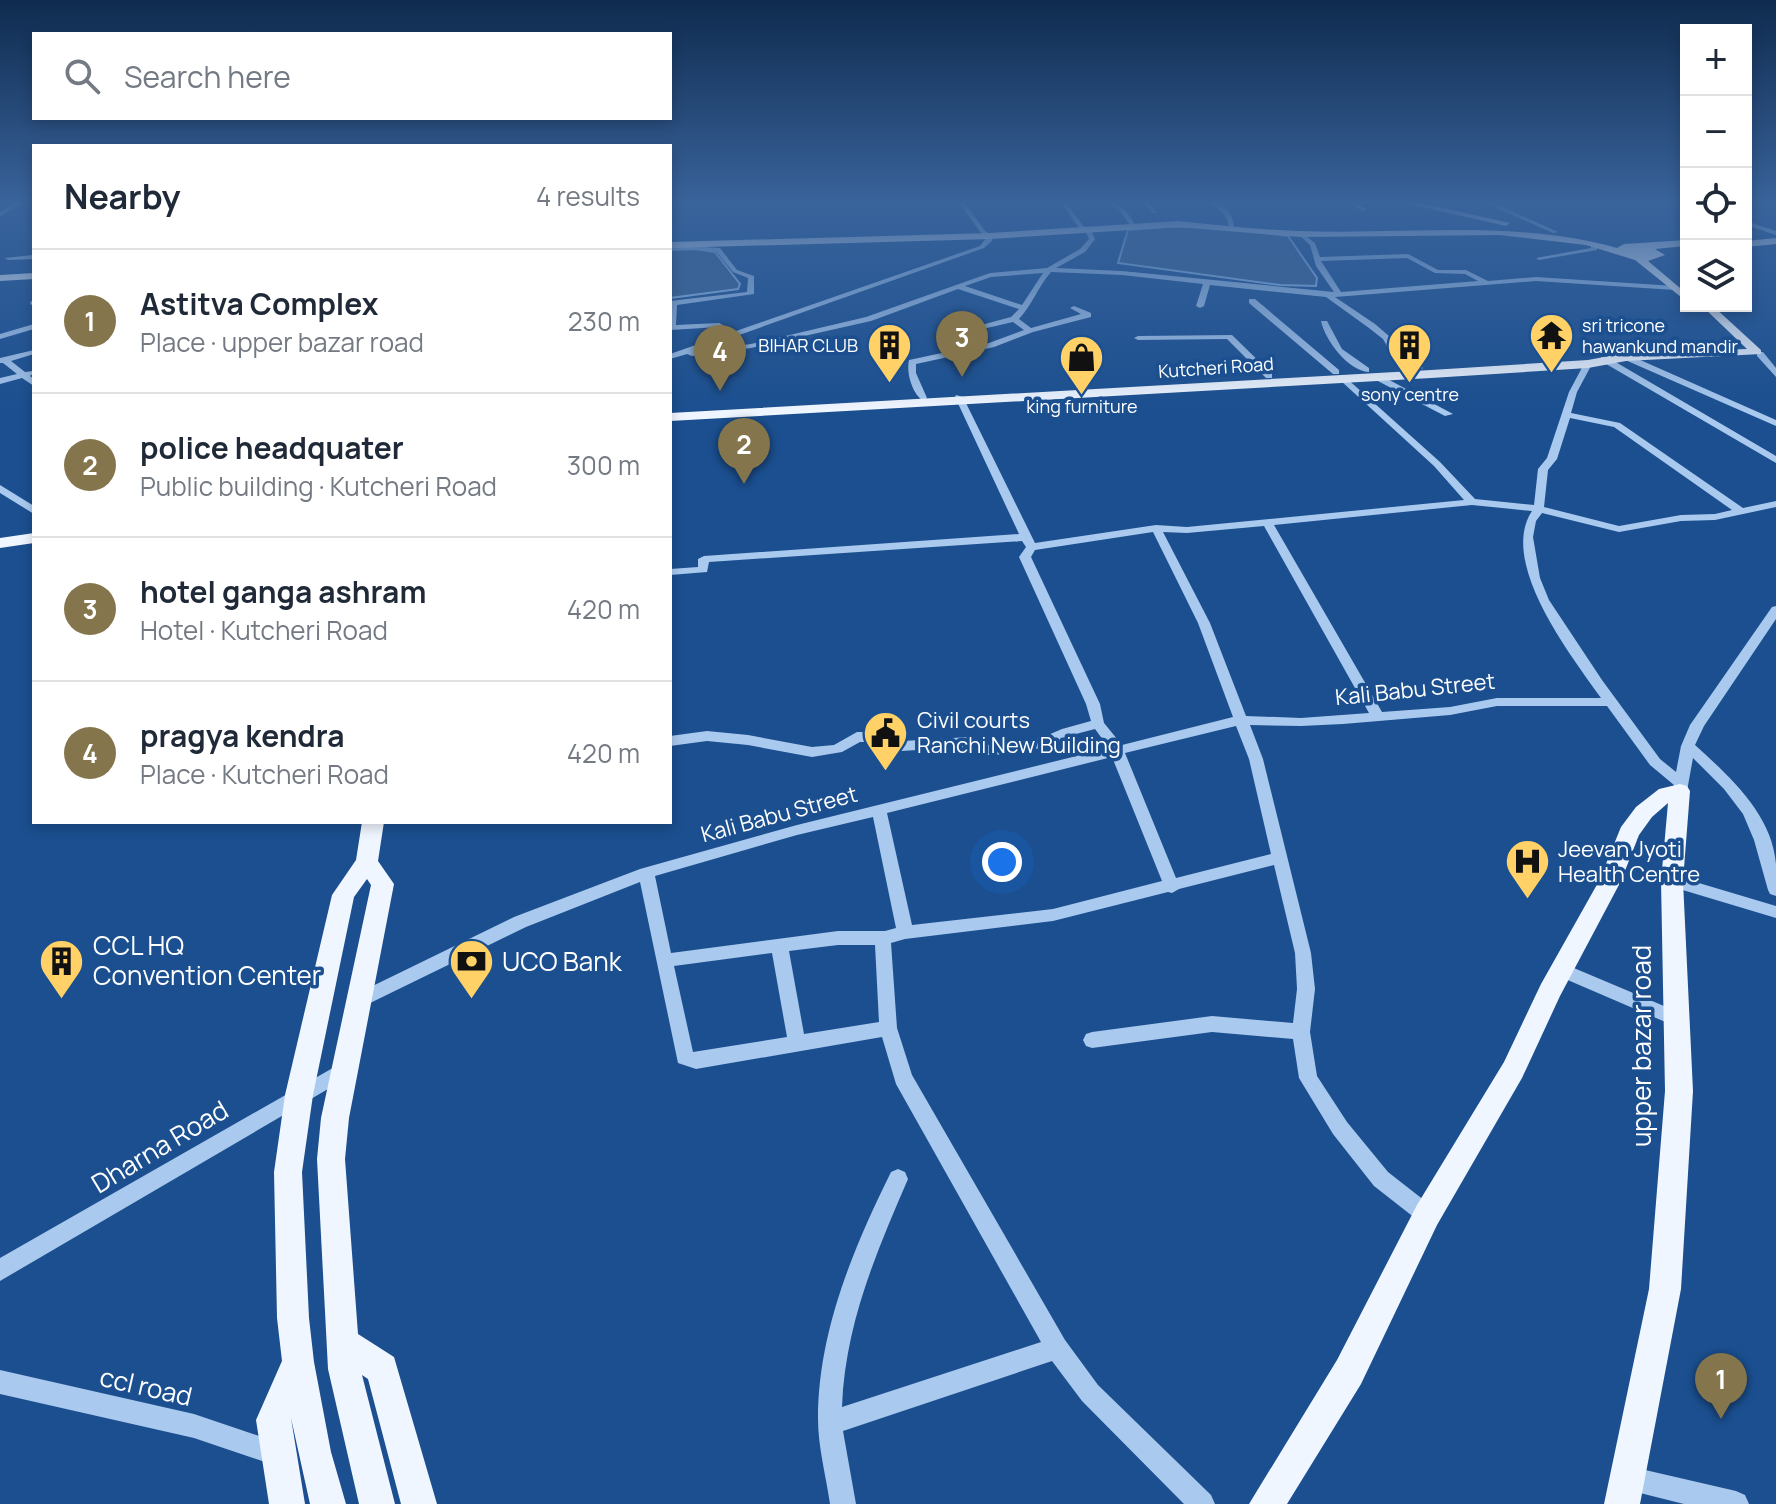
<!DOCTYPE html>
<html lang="en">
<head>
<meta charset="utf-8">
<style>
	:root { --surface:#fff; --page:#f2f2f3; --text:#1f2937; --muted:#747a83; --line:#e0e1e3; --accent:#84754c }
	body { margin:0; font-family:Manrope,sans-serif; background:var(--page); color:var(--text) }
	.controls { position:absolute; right:24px; top:24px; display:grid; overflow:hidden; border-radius:0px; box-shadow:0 4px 12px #0003 }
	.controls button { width:72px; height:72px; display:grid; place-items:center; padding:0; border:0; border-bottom:2px solid var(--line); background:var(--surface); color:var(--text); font:40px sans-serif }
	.you { position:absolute; left:1002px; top:862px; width:28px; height:28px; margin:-20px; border:6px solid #fff; border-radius:50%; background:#1a73e8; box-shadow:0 0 0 12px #1a73e833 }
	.badge { display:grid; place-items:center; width:52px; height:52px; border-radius:50%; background:var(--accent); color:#fff; font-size:26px; font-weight:700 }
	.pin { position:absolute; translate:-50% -66px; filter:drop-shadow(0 2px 4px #0008) }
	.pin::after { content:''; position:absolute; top:42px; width:28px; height:24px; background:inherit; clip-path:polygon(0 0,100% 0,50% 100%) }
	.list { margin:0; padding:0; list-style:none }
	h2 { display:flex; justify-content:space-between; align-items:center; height:104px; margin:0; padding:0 32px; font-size:34px }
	h2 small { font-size:26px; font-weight:400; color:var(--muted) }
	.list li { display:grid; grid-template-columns:52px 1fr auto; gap:24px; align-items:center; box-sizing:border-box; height:144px; padding:0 32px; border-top:2px solid var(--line) }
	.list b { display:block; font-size:30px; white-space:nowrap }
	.list p { margin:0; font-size:26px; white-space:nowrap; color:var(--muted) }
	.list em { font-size:26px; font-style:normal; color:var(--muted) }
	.icon { flex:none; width:44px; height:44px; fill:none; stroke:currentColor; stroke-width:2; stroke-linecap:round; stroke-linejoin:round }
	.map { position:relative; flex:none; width:1776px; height:1504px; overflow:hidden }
	.search { position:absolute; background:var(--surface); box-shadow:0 4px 12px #0003; left:32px; top:32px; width:640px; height:88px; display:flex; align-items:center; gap:20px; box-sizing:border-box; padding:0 28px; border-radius:0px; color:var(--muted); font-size:30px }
	.panel { position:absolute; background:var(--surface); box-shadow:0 4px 12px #0003; left:32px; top:144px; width:640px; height:680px; border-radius:0px }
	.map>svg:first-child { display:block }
	.water { fill:#3c6290; stroke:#9cc4f0; stroke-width:2 }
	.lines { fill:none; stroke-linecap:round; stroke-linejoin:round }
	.minor { fill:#a9c9ee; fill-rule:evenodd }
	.major { fill:#f0f6ff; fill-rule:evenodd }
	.labels { text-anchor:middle; stroke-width:7; stroke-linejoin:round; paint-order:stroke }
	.far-poi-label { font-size:18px; fill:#fff; stroke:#1b4f8f }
	.far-street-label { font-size:18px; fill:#fff; stroke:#1b4f8f }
	.street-label { font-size:22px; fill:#fff; stroke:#1b4f8f }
	.poi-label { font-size:22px; fill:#fff; stroke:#1b4f8f; text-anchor:start }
	.near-poi-label { font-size:26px; fill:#fff; stroke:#1b4f8f; text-anchor:start }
	.near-street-label { font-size:26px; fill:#fff; stroke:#1b4f8f }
</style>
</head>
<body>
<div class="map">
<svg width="1776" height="1504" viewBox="0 0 1776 1504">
	<rect width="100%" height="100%" fill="#1b4f8f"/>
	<path class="water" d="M1168,227h45l75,9 29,42 -1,8 -36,-1 -162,-22 10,-33z
		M696,249l19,3 25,32 -2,5 -68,9v-48z"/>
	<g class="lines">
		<path class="minor" d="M18,200h8l-26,17v-5z
			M957,200h6l22,31 8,5 -1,5 -8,7 -290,103 57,-7 115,-27 124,-44 57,-5 33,-19 9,-10 -4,-9 -6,-2 -20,-28h6l18,26 7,2 5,11 -10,13 -29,16 66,3 212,21 -18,-26 -6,-21 -12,-11 3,-2 14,11 5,14 88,-3 30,16h28l22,11 48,-4 139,9 4,2 -4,2 -139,-9 -201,16 40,27 14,12 8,13 25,17 1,2 -4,3 -28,-18 -8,-14 -14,-11 -43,-31 -116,-12 -6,21 -4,2 -4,-2 7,-22 -81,-9 -71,-3c-14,16 -18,32 -32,47l12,9 50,-14 -11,-6 4,-2 17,7v4l-58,15 -39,15 -78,17v9l11,25 -4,3c-11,-8 -17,-28 -14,-41l80,-17 35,-13 -11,-8 -61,14 -4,-2 63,-17 8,-8 -61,-20 -87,32 -120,27 -59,8 -5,-2 -17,5v-5l310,-108 7,-9 -6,-4zM1407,258l28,15 30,1 13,7 -137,11 -20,-31zM1043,273l-21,32 -57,-19 26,-9z
			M1100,200c17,0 30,12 35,26h-4l-13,-17z
			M1140,200h6l11,13h-4z
			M1203,200c17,0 32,12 31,29l-5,-1c-2,-17 -13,-20 -26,-28z
			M1364,200h22l-28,4 8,5 -2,3 -16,-9z
			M1479,200h8l71,32 -5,1z
			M1672,200l14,1v4l-13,-4z
			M1746,221l30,10v4l-30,-10z
			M1594,242l3,2v6l-58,10 -3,-2 55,-10v-4z
			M670,245l50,3 17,22 17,6v18l-77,11 -1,20 43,-2 4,2 -4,2 -49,3v-29l77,-9 1,-14 -15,-6 -17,-21 -46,-2z
			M33,255v4l-25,1 -3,-2z
			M1249,299h6l84,71v4h-6l-84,-71z
			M31,301h3v5l-4,-2z
			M1321,321h6l15,28 27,19v4c-21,-1 -44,-32 -48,-51z
			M34,324v5l-34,10v-5z
			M1232,335l40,39v4h-6l-39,-39 -89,1 -4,-2 4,-2z
			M34,350v4l-23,7 14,11 8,-1 1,2 -4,3 4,3v7l-12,-8 -22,6v-6l17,-4 -14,-11h-3v-5z
			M1757,352h6l13,16v9l-19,-21z
			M1623,355h6l147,65v6l-153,-67z
			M1601,357h6l169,99v7l-175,-102z
			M1585,362l7,2 -15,28 -6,21 49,10 123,85 33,-7v6l-61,13 -34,1 -62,11 -77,-19 -6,8 -3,16 7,41 9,22 53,80 58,79 16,13 5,-26 9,-21 82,-118 4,-1v13l-72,107 -9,19c35,32 77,69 81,119 0,11 0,22 0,32l-6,-2 -2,-4 -14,-50 -11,-26 -19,-25 -31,-31 -6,33 -2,4h-10l-2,-4 1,-6 -24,-20 -43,-59h-110l-47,9 -107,9 -42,2 -51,-1 13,34 48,194 4,36 -5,43 7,44 30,46 41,50 46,36 3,7 -3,7 -7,3 -7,-3 -46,-36 -41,-52 -34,-56 -6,-39 -81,-7 -120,16 -6,-2 -3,-6 3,-6 6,-2 120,-16 81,7 4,-34 -2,-36 -21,-88 -95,24 -7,4 -4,-1 -115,29 -148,18 -14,4 6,85 15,47 153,265 33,45 113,110 4,9h-31l-102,-103 -30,-40 -209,70 13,73h-26c-4,-28 -12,-57 -12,-85 0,-87 35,-170 73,-247l7,-3 7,3 3,7c-32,74 -63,146 -66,228l199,-65 -145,-258 -14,-47 -186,32 -18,-6 -38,-181 -114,45 -162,79 -6,2 -6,-2 -3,-5 3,-5 162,-79 126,-48 157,-44 312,-77 -14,-19 -23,6 -27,12 -33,7 -25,1 -20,-8 -66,4 -19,-9h-22l-18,10 -30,5 -64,-12 -41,-4 -37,5v-10l37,-5 41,4 64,12 22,-2 23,-13h27l19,9 66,-4 20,8 23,-1 29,-6 21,-9 29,-8 -5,-17 -67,-147 7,-10 -4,-6 -313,21 -2,10 -37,3v-6l28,-2v-8l6,-3 315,-22 -64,-137 1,-2 7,2 72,146 121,-18 31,2 277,-27 -30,-34 -93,-85 -1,-2 4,-3 96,86 35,37 59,6 4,-36 9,-11 22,-66zM1570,418l44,9 118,83 -17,4 -34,1 -62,11 -75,-19 4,-37 9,-11zM1472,505l60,6c-34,51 39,145 69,187h-104l-47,9 -68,5 -108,-187zM1264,526l105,187 -68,5 -55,-2 -36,-93 -47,-91 24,1zM1153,532l45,91 35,94 -111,28 -18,-22 -4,-19 -69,-147 4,-7zM1236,726l13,33 22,95 -95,24 -51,-125zM1112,757l50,124 -109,28 -141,16 -25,-112zM873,817l23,111 -11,3h-47l-167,22 -16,-77 142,-41zM838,945h37l4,77 -75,12 -15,-83zM772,953l15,84 -94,15 -19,-86z
			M1374,375h6l73,39 -8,2 -71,-37z
			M0,485l34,21v8l-34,-21z
			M1672,875l104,31v12l-110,-33 -2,-4 2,-4z
			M1562,963l121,51 3,5 -3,5 -6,3 -121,-52 -3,-5 3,-5z
			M345,1061l7,2 2,6 -2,6 -352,206v-23z
			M0,1370l194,44 92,31 3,9 -3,9 -9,3 -83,-28 -194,-44z
			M1628,1466l108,25 9,4 4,9h-65l-56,-14 -9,-3 -3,-9 3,-9z"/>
		<path class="major" d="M1392,200h16l102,23 -4,3z
			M1178,221c41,4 82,9 122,10 107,4 214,-12 317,17l7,-4 62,-4v6l-31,3 10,6 -17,6 38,32v8l-51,-41 -49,-15 -87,-10 -198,2 -123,-10 -188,12 -320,9v-6l320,-9z
			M1776,238v6l-30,3v-6z
			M34,273v6l-34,2v-6z
			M1702,306h11l48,44v4l-135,7 -38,7 -157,10 -761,43v-8l761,-43 157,-10 38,-7 121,-4z
			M34,533v10l-34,5v-10z
			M1680,784l7,2 3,5 -7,90 10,210 -12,198 -41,215h-36l45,-215 16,-198 -4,-210 7,-78 -16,14 -13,18 -18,46 -61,115 -38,82 -85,147 -76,159 -74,120h-38l88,-144 80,-155 87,-143 37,-78 58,-103 22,-54 15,-20 23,-18z
			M362,822h22l-6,39 16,23 -45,234 -4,41 13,175 36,23 43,147h-36l-33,-125 -6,-4 33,129h-36l-31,-135 -11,-210 4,-41 50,-233 -4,-6 -13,18 -41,198 -11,77 7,146 5,44 17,90 15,52h-36l-19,-86 14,86h-36l-13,-84 26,-59 -5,-43 -3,-146 11,-77 47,-200 24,-35z"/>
	</g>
	<linearGradient id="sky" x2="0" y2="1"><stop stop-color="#0f2b4f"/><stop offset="0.49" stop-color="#39639b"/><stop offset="1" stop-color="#39639b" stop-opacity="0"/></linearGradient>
	<rect width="1776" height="411" fill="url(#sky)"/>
	<defs>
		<symbol id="temple-pin" viewBox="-11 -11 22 30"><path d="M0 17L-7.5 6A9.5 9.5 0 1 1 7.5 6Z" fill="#ffd166" stroke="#1b4f8f"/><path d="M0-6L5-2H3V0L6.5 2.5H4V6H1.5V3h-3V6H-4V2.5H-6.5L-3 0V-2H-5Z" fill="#111"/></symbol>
		<symbol id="building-pin" viewBox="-11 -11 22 30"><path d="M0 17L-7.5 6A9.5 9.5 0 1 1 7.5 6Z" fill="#ffd166" stroke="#1b4f8f"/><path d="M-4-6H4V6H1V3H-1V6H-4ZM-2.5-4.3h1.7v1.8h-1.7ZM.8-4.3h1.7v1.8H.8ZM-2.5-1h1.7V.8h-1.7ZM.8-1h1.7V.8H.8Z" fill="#111"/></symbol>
		<symbol id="shop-pin" viewBox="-11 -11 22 30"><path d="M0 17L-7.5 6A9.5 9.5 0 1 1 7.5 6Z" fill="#ffd166" stroke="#1b4f8f"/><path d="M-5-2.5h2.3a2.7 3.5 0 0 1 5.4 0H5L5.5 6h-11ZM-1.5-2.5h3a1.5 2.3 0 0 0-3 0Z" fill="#111"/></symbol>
		<symbol id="civic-pin" viewBox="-11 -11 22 30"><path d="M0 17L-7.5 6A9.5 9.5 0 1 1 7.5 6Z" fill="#ffd166" stroke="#1b4f8f"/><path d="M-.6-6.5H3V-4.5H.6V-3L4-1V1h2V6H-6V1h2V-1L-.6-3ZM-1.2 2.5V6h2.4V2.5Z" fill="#111"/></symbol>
		<symbol id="hospital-pin" viewBox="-11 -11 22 30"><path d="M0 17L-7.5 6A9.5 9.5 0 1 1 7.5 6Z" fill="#ffd166" stroke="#1b4f8f"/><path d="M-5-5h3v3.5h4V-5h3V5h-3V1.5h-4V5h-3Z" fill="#111"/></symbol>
		<symbol id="bank-pin" viewBox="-11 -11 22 30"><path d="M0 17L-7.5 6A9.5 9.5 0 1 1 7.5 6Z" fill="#ffd166" stroke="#1b4f8f"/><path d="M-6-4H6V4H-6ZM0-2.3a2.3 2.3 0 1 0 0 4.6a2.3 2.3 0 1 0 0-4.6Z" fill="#111"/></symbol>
	</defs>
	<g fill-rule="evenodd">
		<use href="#temple-pin" x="1526" y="310" width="51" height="69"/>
		<use href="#building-pin" x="1384" y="320" width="51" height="69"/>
		<use href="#building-pin" x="864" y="320" width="51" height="69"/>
		<use href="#shop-pin" x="1056" y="332" width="51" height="69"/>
		<use href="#civic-pin" x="860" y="708" width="51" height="69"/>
		<use href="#hospital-pin" x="1502" y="836" width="51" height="69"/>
		<use href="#building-pin" x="36" y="936" width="51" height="69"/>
		<use href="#bank-pin" x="446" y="936" width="51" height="69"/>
	</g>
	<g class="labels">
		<g class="far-poi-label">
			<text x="1582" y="332" text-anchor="start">sri tricone<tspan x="1582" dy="21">hawankund mandir</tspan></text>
			<text x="858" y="352" text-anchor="end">BIHAR CLUB</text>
			<text x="1410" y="401">sony centre</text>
			<text x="1082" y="413">king furniture</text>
		</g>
		<g class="far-street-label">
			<text transform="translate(1216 368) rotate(-4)" y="6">Kutcheri Road</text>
		</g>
		<g class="street-label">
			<text transform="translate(1415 689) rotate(-6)" y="8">Kali Babu Street</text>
			<text transform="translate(779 814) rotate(-15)" y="8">Kali Babu Street</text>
		</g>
		<g class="poi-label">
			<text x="917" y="728">Civil courts<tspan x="917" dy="25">Ranchi New Building</tspan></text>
			<text x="1558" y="857">Jeevan Jyoti<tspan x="1558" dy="25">Health Centre</tspan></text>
		</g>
		<g class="near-poi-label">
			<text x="93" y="955">CCL HQ<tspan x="93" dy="30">Convention Center</tspan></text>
			<text x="502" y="971">UCO Bank</text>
		</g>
		<g class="near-street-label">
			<text transform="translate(1642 1046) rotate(-90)" y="9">upper bazar road</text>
			<text transform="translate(160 1147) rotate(-31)" y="9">Dharna Road</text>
			<text transform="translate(146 1387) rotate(13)" y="9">ccl road</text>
		</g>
	</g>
</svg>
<div class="controls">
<button>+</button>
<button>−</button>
<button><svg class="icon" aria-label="locate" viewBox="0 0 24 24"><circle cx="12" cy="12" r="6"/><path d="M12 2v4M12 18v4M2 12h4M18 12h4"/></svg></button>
<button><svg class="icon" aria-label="layers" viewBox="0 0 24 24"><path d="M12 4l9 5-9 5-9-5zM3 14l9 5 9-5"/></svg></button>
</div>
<div class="you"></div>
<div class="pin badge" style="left:1721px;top:1419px">1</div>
<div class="pin badge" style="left:744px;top:484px">2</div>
<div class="pin badge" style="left:962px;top:377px">3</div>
<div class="pin badge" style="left:720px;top:391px">4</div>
<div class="search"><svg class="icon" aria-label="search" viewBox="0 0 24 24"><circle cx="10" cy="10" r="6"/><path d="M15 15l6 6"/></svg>Search here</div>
<section class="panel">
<h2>Nearby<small>4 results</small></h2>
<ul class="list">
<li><span class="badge">1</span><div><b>Astitva Complex</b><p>Place · upper bazar road</p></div><em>230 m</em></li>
<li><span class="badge">2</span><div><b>police headquater</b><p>Public building · Kutcheri Road</p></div><em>300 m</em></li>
<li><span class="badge">3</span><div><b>hotel ganga ashram</b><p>Hotel · Kutcheri Road</p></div><em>420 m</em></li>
<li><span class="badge">4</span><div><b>pragya kendra</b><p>Place · Kutcheri Road</p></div><em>420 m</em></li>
</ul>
</section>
</div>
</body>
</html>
